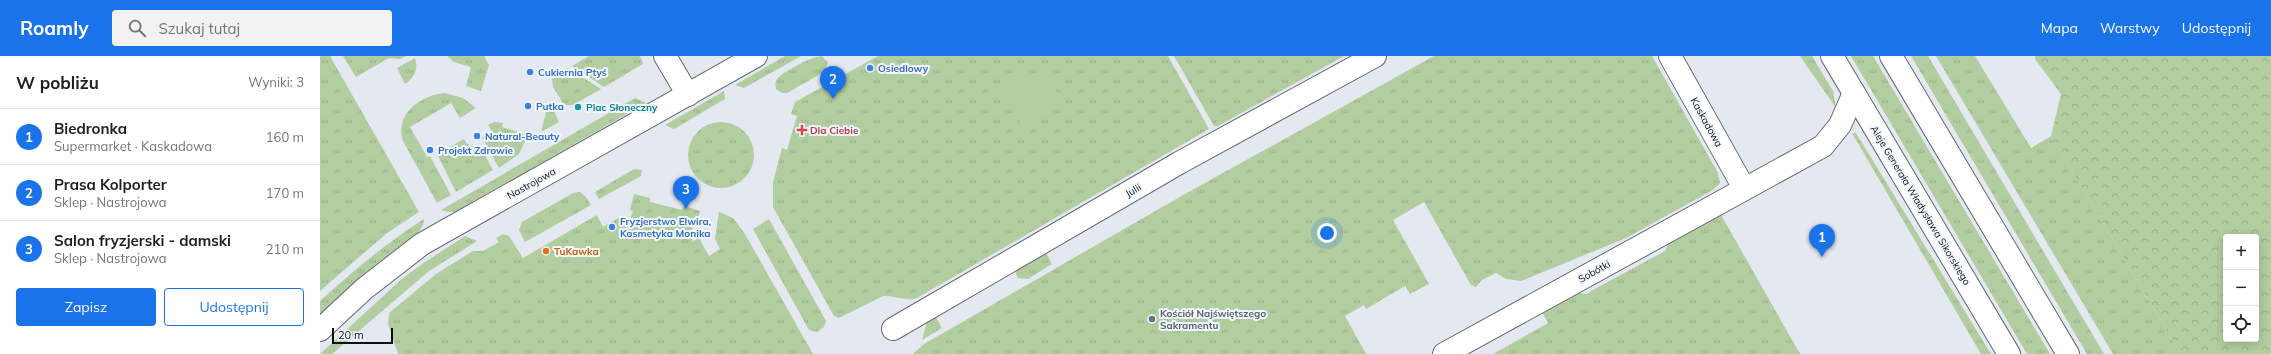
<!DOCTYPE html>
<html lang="pl">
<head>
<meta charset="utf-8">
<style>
	:root { --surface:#fff; --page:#f2f2f2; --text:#202124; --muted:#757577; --line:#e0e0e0; --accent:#1a73e8 }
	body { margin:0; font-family:Mulish,sans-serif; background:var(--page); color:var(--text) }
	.controls { position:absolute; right:12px; bottom:12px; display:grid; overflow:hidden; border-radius:4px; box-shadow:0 2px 10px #0003 }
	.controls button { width:36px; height:36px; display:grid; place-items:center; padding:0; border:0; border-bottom:1px solid var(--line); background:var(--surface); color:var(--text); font:20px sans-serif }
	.scale { position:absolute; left:12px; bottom:10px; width:61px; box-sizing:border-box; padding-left:4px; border:2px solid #0c0e10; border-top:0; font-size:11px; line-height:14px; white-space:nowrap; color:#0c0e10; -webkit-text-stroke:3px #f1f7fe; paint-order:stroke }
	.you { position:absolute; left:1007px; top:177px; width:14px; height:14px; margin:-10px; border:3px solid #fff; border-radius:50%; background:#1a73e8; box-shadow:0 0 0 6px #1a73e833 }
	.badge { display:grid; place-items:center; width:26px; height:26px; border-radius:50%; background:var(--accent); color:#fff; font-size:13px; font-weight:700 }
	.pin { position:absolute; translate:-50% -33px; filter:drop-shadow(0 1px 2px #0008) }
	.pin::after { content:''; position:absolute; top:21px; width:14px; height:12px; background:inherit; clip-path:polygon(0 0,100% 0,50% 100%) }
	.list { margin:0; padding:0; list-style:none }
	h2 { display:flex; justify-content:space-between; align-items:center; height:52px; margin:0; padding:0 16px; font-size:17px }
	h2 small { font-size:13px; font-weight:400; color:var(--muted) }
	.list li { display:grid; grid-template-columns:26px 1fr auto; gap:12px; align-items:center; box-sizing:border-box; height:56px; padding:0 16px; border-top:1px solid var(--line) }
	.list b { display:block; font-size:15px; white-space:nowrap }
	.list p { margin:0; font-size:13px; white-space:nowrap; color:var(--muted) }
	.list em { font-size:13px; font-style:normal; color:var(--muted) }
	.actions { display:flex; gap:8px; padding:12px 16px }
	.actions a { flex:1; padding:9px 0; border:1px solid var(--accent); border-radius:4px; text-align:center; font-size:14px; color:var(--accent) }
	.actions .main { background:var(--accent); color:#fff }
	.icon { flex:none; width:22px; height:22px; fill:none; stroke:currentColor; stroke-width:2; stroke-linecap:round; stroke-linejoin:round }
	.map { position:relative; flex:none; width:1951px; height:298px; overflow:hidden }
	header { display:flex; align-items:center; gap:24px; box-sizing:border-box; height:56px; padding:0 20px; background:var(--accent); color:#fff }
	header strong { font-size:19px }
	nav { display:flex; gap:22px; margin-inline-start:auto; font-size:14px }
	.search { width:280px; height:36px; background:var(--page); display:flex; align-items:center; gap:10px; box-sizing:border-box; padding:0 14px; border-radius:4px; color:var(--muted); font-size:15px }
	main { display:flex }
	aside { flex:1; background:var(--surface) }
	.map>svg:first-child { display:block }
	.grass { fill:url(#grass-tufts) }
	.forest { fill:url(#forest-crowns); fill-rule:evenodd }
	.park { fill:#b2cda0 }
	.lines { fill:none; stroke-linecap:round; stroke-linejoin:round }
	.street-casing { stroke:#65696f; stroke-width:24 }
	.secondary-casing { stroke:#65696f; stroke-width:24 }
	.primary-casing { stroke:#65696f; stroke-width:24 }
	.street { stroke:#fff; stroke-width:22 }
	.secondary { stroke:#fff; stroke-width:22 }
	.primary { stroke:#fff; stroke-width:22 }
	.shop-dot { fill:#3f7fe0; stroke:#f1f7fe; stroke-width:1.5 }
	.culture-dot { fill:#0f9aa8; stroke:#f1f7fe; stroke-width:1.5 }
	.health-dot { fill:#e0444e; stroke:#f1f7fe; stroke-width:1.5 }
	.food-dot { fill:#e8710a; stroke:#f1f7fe; stroke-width:1.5 }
	.worship-dot { fill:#6b7280; stroke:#f1f7fe; stroke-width:1.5 }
	.labels { text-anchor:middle; stroke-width:4; stroke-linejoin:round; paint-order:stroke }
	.shop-label { font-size:10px; font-weight:bold; fill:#366cbe; stroke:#f1f7fe; text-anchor:start }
	.culture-label { font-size:10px; font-weight:bold; fill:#0d838f; stroke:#f1f7fe; text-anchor:start }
	.street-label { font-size:10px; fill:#0c0e10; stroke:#f1f7fe }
	.health-label { font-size:10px; font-weight:bold; fill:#be3a42; stroke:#f1f7fe; text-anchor:start }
	.food-label { font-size:10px; font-weight:bold; fill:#c56008; stroke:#f1f7fe; text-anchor:start }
	.worship-label { font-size:10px; font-weight:bold; fill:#5b616d; stroke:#f1f7fe; text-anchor:start }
</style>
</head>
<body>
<header>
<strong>Roamly</strong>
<div class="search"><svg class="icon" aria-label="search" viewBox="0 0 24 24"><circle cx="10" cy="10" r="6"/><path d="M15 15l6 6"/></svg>Szukaj tutaj</div>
<nav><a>Mapa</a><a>Warstwy</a><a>Udostępnij</a></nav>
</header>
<main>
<aside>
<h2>W pobliżu<small>Wyniki: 3</small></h2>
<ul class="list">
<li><span class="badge">1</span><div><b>Biedronka</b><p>Supermarket · Kaskadowa</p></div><em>160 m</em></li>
<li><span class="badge">2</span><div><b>Prasa Kolporter</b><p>Sklep · Nastrojowa</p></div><em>170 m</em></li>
<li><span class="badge">3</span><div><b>Salon fryzjerski - damski</b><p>Sklep · Nastrojowa</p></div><em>210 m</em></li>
</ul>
<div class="actions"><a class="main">Zapisz</a><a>Udostępnij</a></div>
</aside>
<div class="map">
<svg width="1951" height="298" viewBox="0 0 1951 298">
	<defs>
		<pattern id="grass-tufts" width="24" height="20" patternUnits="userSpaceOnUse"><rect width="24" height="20" fill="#b2cda0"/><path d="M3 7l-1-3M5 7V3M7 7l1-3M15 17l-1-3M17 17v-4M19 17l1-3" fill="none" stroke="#98af89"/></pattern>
		<pattern id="forest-crowns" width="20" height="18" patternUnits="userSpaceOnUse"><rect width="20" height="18" fill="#b2cda0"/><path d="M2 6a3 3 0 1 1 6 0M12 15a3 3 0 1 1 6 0" fill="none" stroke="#98af89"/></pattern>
	</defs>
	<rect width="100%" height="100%" fill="#e4e9f1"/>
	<path class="grass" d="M0,0h10l89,156 -32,21 -67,58z
		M23,0h63l-6,3 -11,-1 -33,19z
		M127,0h37l5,9 -8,26 -15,-5 5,-19 -17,-5z
		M269,0h51l3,8 -39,23 -32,-21z
		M465,0h16l-57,32 -9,-3z
		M502,0l6,7 -4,9 -37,21h-5l-6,-4c-1,-5 -1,-9 3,-12 6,-6 34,-21 43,-21z
		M558,0h290l41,73 -292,169c-10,4 -22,-3 -34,-2l-44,22 -5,-2 -61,-109v-25l9,-34 5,2 10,-34 -6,-2 4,-12z
		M854,0h170l-126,70h-4z
		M1114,0h218l66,117 2,10 -7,7 -87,48 -105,43 -15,-2 -10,-6 -14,7 -6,7 -5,-2 -47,-83 -31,18 36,64 -19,10 -5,-8 -39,23 -2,-4 -19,11 21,38h-453l11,-10 261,-150z
		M1480,0h12l21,35 3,17z
		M1531,0h22l177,298h-23z
		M1591,0h17l176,298h-17z
		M1616,0h39l56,92 20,-12 130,218h-68z
		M95,2c4,11 -1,20 -10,26l-8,-16z
		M248,12l33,21 -28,16h-9l-11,-18 -1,-8z
		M404,35l1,8 -51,30 -9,-4z
		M125,37l18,5 13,10 -16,10 -9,-15 -41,24 17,30 3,-1 21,39 -14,8 -34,-62c-9,-28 19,-46 42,-48z
		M315,42l11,5 -191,109h-7l-7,-2z
		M228,49h3l8,17 -18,10z
		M174,66l9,1 -1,4 26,8 -9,19 -20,14 -17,-31 10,-6 -4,-6z
		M368 99a33 33 0 1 1 66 0a33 33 0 1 1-66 0Z
		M1532,77h4l135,221h-10z
		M144,83l3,5 14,4 12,22 -37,22 -19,-38z
		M314,113l8,1 -1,6 -42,23 -4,-7z
		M260,136l6,5 5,8 -66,37 -6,-12 3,-8 51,-29z
		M314,138l16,4v4l32,8 2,-4 16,5 -4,16 -3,-1 -3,10 3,5 6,-3 10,18 11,-7 -5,-10 4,-27 14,6 12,16 68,120h-415l-10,-30 1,-11 47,-39 37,-23h10l16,-9 -3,-4 7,-4 6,2 14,22 74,-43 6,12 17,-10 4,6 6,-4 3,-8 -3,-1z
		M1400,157l80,141h-307l55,-31 -7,-13 32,-18 14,2 4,-3 74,-40 5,-12z
		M104,163l-1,6 -6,10 -38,27 -59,52v-13c33,-30 66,-58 104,-82z
		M449,163l57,102 -2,6 -7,5 -8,-2 -56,-101z
		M145,180l12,5 -48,30 -97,83h-12l83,-76 22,-16z
		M725,195l7,13 -24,15 -10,-1 -4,-9z
		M614,258l8,14 -20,12 6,-22z"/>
	<path class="forest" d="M1715,0h236v298h-90l-130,-218 10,-42 -26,-35zM1906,181h30v102h-30z"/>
	<path class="park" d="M710,17c6,0 13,1 18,4 10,8 12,26 4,35 -7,9 -19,13 -29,18l-19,-41 2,-5z"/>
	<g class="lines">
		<defs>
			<path id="street" d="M345,0l23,39
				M1350,0l74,132
				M573,273l286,-166 196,-107
				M1124,298l379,-208 17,-21 14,-32"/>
			<path id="secondary" d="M0,274l44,-41 58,-45 334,-188"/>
			<path id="primary" d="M1512,0l177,298
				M1571,0l177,298"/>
		</defs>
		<use href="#street" class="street-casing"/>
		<use href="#secondary" class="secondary-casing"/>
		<use href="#primary" class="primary-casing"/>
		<use href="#street" class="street"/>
		<use href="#secondary" class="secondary"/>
		<use href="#primary" class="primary"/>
	</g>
	<g class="shop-dot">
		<circle cx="550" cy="12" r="4"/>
		<circle cx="210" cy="16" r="4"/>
		<circle cx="208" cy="50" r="4"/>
		<circle cx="157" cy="80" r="4"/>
		<circle cx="110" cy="94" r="4"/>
		<circle cx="292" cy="171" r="4"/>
	</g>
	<circle class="culture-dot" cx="258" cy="51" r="4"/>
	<path class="health-dot" d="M480 68h4v4h4v4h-4v4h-4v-4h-4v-4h4z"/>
	<circle class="food-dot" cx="226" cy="195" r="4"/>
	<circle class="worship-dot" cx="832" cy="263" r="4"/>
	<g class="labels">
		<g class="shop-label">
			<text x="558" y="16">Osiedlowy</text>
			<text x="218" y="20">Cukiernia Ptyś</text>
			<text x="216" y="54">Putka</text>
			<text x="165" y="84">Natural-Beauty</text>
			<text x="118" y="98">Projekt Zdrowie</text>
			<text x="300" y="169">Fryzjerstwo Elwira,<tspan x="300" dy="12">Kosmetyka Monika</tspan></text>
		</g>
		<g class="culture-label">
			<text x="266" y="55">Plac Słoneczny</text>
		</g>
		<g class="street-label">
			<text transform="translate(1387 66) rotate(61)" y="4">Kaskadowa</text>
			<text transform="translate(211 127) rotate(-29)" y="4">Nastrojowa</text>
			<text transform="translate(813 134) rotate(-30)" y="4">Julii</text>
			<text transform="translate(1601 149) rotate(59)" y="4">Aleje Generała Władysława Sikorskiego</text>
			<text transform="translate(1274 215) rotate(-29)" y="4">Sobótki</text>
		</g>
		<g class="health-label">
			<text x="490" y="78">Dla Ciebie</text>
		</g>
		<g class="food-label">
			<text x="234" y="199">TuKawka</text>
		</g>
		<g class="worship-label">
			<text x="840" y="261">Kościół Najświętszego<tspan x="840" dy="12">Sakramentu</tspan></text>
		</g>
	</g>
</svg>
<div class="controls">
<button>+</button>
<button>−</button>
<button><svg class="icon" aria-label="locate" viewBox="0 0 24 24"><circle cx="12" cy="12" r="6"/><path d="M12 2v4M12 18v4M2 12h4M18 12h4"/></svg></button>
</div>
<div class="scale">20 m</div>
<div class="you"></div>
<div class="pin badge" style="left:1502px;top:201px">1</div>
<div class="pin badge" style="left:513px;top:43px">2</div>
<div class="pin badge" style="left:366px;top:153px">3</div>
</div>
</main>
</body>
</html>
